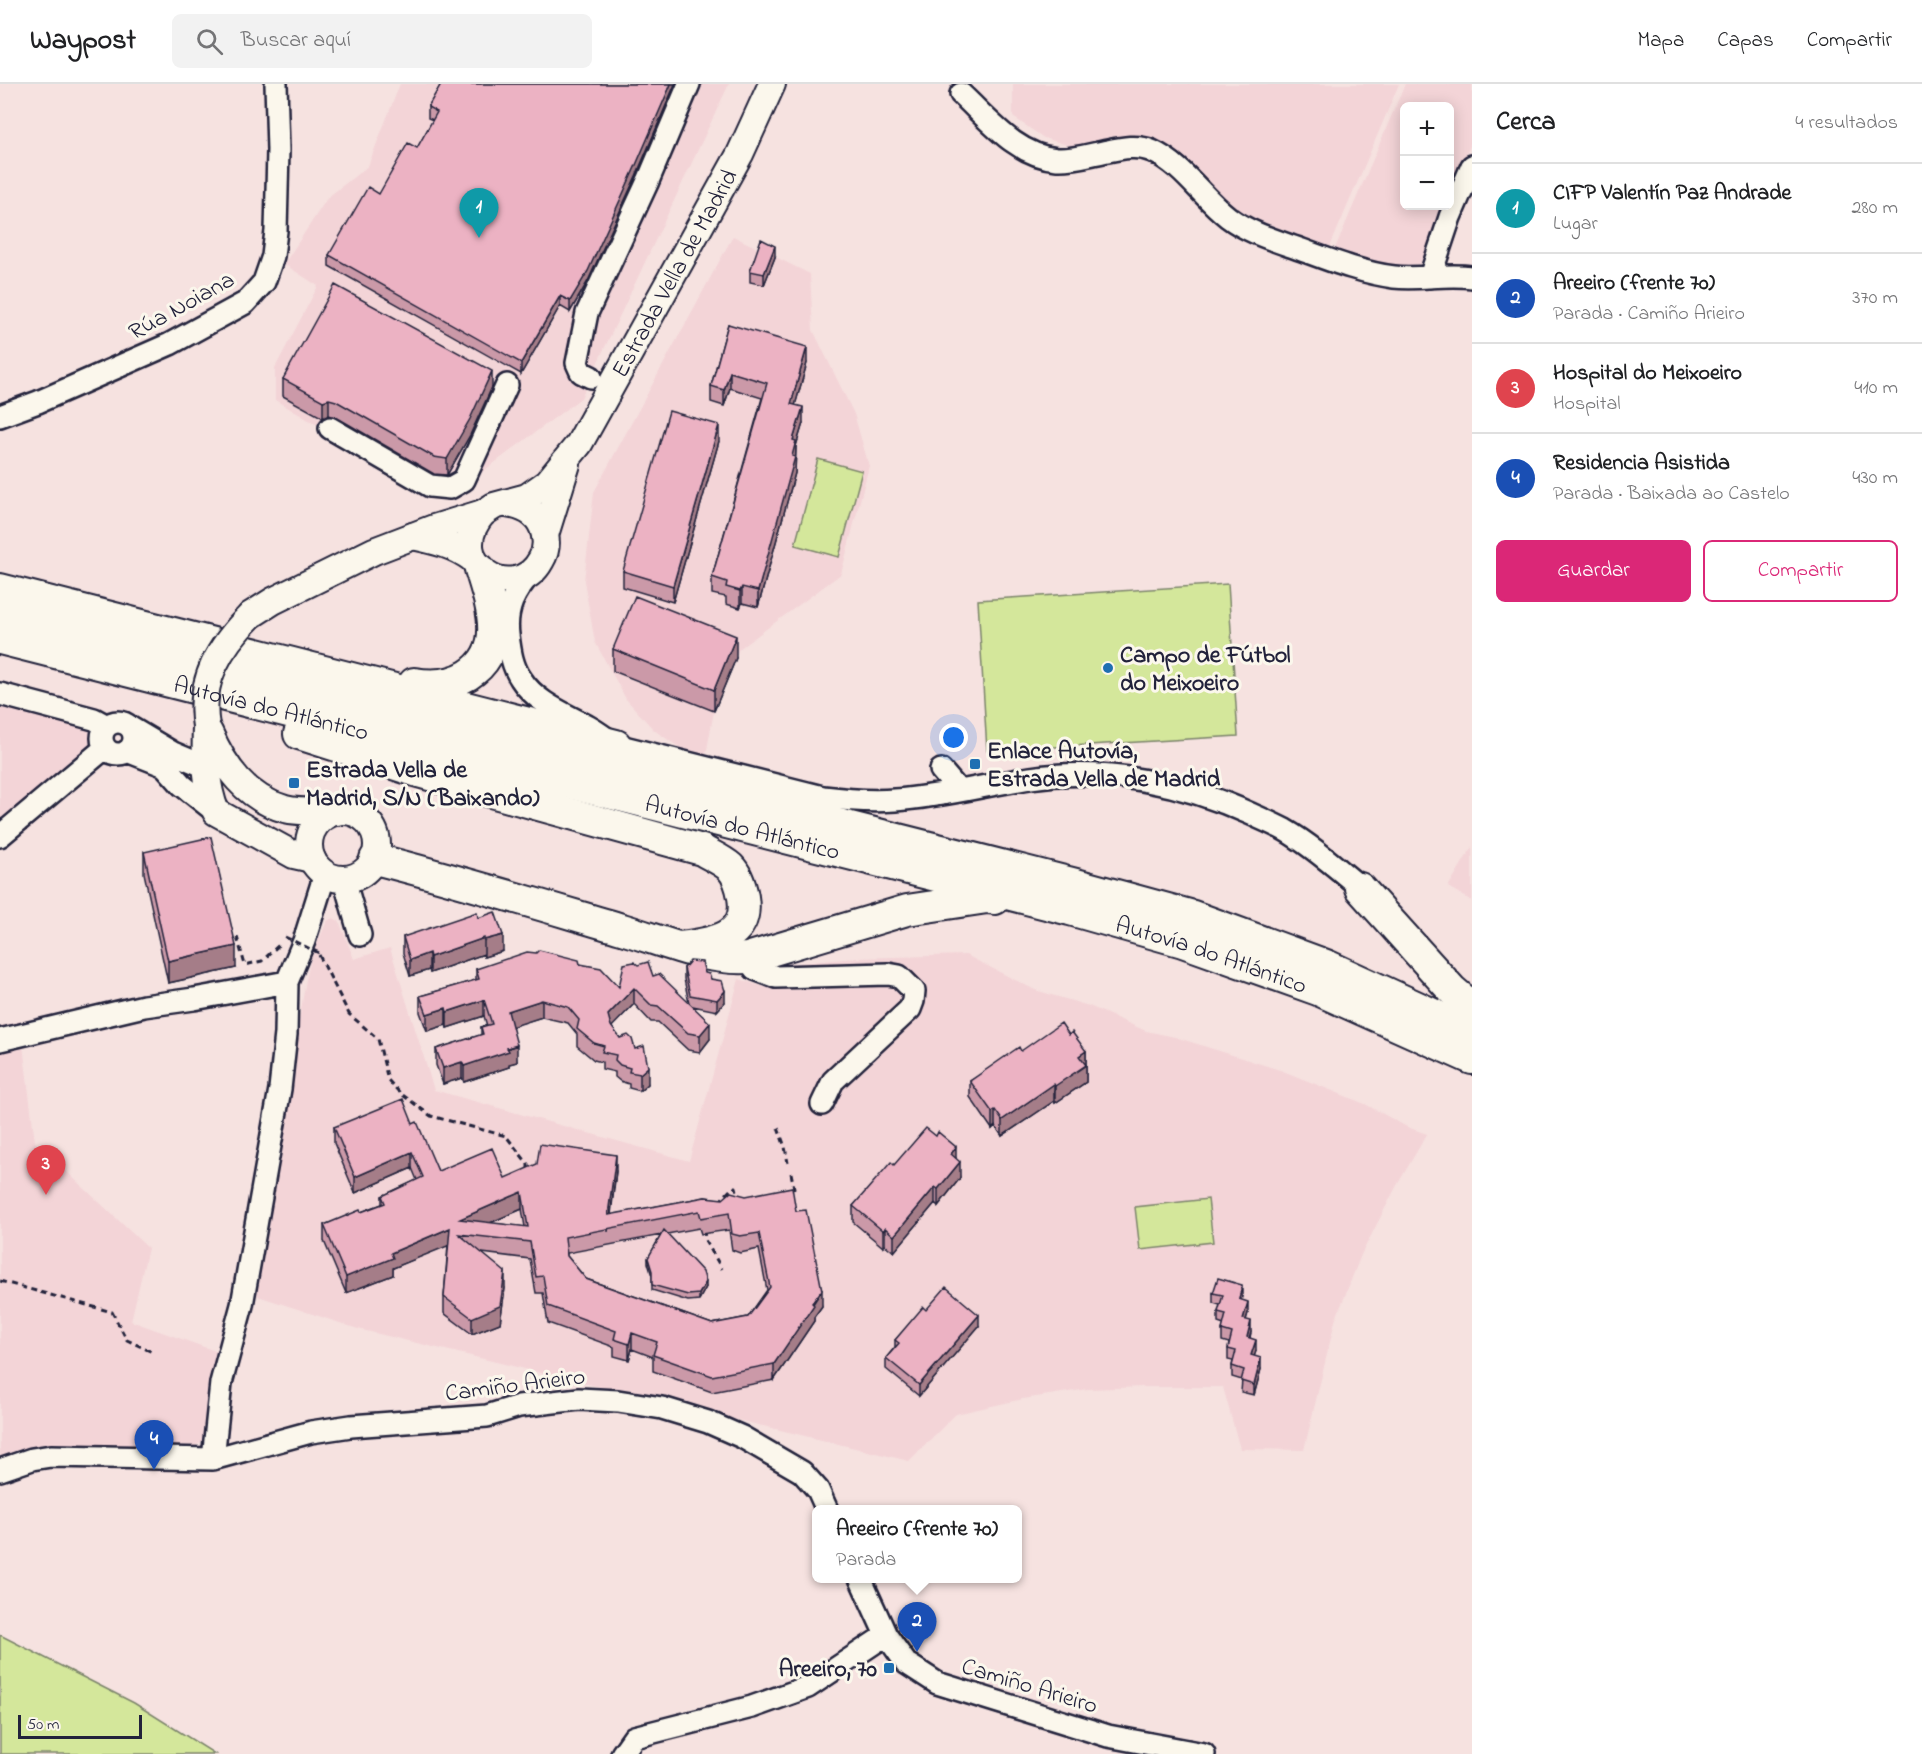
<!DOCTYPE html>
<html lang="es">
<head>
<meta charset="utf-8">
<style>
	:root { --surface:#fff; --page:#f2f2f2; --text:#202124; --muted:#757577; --line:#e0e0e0; --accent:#db2777 }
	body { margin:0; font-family:"Indie Flower",sans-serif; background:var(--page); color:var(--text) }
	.controls { position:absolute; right:18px; top:18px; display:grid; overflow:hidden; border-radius:9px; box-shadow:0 3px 15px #0003 }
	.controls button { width:54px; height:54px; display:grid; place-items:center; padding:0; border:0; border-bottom:2px solid var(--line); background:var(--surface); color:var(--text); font:30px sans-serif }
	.scale { position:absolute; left:18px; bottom:15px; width:124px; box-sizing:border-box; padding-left:6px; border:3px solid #22223b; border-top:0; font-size:16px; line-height:21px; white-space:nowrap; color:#22223b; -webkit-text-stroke:4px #fbf7ec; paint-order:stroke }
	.you { position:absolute; left:954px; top:654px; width:21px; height:21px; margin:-15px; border:4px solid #fff; border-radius:50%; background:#1a73e8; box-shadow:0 0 0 9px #1a73e833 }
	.badge { display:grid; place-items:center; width:39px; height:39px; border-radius:50%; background:var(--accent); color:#fff; font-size:20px; font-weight:700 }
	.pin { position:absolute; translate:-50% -50px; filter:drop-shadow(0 2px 3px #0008) }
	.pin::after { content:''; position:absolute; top:32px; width:21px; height:18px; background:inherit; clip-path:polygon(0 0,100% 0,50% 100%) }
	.popup { position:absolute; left:812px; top:1421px; width:210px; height:78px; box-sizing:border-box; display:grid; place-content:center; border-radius:9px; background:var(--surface); filter:drop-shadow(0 2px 4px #0005); font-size:20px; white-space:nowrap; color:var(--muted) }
	.popup b { font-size:22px; color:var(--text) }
	.popup::after { content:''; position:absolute; left:50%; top:100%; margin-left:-12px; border:12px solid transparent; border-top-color:var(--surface) }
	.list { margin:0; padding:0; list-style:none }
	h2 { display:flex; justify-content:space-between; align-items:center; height:78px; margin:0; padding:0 24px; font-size:26px }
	h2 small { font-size:20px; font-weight:400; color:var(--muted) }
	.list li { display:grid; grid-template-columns:39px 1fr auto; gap:18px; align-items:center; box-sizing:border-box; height:90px; padding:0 24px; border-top:2px solid var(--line) }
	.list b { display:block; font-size:22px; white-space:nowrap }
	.list p { margin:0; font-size:20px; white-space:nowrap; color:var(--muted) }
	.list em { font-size:20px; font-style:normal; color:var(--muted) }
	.actions { display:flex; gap:12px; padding:18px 24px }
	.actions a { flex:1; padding:14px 0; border:2px solid var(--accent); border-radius:9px; text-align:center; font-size:21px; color:var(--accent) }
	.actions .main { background:var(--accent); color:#fff }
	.icon { flex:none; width:33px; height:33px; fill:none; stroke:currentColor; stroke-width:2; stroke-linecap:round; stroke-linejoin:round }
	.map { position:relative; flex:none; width:1472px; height:1670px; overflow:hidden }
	header { display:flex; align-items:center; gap:36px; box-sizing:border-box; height:84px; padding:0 30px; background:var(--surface); border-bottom:2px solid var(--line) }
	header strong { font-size:28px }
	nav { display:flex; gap:33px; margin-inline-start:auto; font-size:21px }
	.search { width:420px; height:54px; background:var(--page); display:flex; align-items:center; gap:15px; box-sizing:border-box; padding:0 21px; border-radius:9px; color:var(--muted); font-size:22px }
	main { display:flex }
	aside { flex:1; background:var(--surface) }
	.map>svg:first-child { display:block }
	.built { fill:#f3d4d7 }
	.green { fill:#d4e79b; stroke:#7b846b; stroke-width:1.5 }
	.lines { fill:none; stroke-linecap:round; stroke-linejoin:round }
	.minor-casing { stroke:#22223b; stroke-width:26 }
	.major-casing { stroke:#22223b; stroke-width:30 }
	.highway-casing { stroke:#22223b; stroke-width:34 }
	.path { stroke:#22223b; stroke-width:3; stroke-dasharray:6 4.5; stroke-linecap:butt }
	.minor { stroke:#fbf7ec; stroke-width:21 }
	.major { stroke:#fbf7ec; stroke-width:26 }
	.highway { stroke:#fbf7ec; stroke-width:30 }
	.major-bridge-casing { stroke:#22223b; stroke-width:30; stroke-linecap:butt }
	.path-bridge { stroke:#22223b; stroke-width:3; stroke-dasharray:6 4.5; stroke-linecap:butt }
	.major-bridge { stroke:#fbf7ec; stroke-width:26 }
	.wall { fill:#cb99a8; stroke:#22223b; stroke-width:1.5; fill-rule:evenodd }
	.shaded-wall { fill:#a57d88; stroke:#22223b; stroke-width:1.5 }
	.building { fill:#ecb2c3; stroke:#22223b; stroke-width:1.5; fill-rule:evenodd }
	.poi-dot { fill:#1f6fb2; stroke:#fbf7ec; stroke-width:2 }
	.labels { text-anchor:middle; stroke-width:6; stroke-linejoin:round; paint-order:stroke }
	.street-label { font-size:24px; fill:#22223b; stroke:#fbf7ec }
	.poi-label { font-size:24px; font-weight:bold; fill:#22223b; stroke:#fbf7ec; text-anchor:start }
</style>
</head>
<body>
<header>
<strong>Waypost</strong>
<div class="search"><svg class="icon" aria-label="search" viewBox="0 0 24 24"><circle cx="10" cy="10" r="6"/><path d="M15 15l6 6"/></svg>Buscar aquí</div>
<nav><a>Mapa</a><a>Capas</a><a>Compartir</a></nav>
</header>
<main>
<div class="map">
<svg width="1472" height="1670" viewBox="0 0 1472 1670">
	<rect width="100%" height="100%" fill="#f6e2e0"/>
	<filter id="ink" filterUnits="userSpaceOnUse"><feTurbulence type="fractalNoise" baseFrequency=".0167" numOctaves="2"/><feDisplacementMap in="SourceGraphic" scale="12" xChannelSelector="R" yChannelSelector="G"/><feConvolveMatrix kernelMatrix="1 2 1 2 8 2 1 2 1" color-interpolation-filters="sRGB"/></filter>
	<g filter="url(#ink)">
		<path class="built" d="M400,0h329l-148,314 -116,87 -33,8 -157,-93v-32l43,-82 -34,-22 44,-67 40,-31z
			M1013,0h386l-69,163 -94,-35 -46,-47 -116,-18 -30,-9 -31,-21z
			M1405,0h67v57l-22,54v-89h-46v100h41l-25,58 -39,3 -47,-16z
			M733,152l77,38 3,56 41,84 15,52 -28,108 -102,75 -25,62 -8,44 -20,-3 -32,-22 -28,-31 -31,-57 -11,-61 10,-89z
			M0,619l78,19 16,13 -3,13 -91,78z
			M1472,763v54l-24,-14z
			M333,834l6,3 15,38 36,-11 44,142 255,71 50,-182 29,9h17l2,-24 69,-6 110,-3 69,35 54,16 57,25 29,6 108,34 82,33 42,23 20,7 -31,53 -35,68 -26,66 -31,129 -64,-1 -17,-62h-79l-56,2 -65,10 -67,15 -47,47 -551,-132 -106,-35 54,-314 5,-22 16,-37z
			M20,937l15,121 113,106 -17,73 87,31 -14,87 -8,7 -12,2 -142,-4 -42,15v-433z"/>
		<path class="green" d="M818,375l44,12 -23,86 -44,-12z
			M1228,500l10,152 -251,15 -9,-151z
			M1208,1115l5,43 -73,8 -5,-43z
			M0,1551l134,68 81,51h-215z"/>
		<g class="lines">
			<defs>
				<path id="minor" d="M961,10c28,26 56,62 96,65 15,1 31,-4 46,-7 15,-3 33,-8 49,-1 32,15 49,45 76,66 21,16 49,24 74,33 30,11 61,23 92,27 26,3 52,-4 78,0
					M1430,193l20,-60 22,-51
					M591,293l-10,-5 -4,-9 10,-50 61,-132 41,-97
					M0,332l38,-14 132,-58 75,-41 19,-21 9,-26 3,-25 2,-81 -2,-66
					M330,344l100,58 20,2 14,-8 43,-95
					M531,489c-17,19 -26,36 -23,62 2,16 4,31 13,44 15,24 45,35 68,48 9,5 18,12 27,18l207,52c24,3 48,5 72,3 46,-3 90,-15 135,-22 75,-11 153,5 221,36 11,5 23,10 34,16 31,18 58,44 86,66
					M0,610l94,25 13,7
					M102 654a16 16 0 1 1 32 0a16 16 0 1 1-32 0Z
					M131,644l42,25 33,14
					M127,667l38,15 17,19 34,27
					M941,686l18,21
					M0,752l105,-88
					M344,795l16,56
					M747,874l8,11 21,8 112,-3 11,2 15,15 -1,10 -3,8 -77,72 -11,23
					M0,956l144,-34 50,-7 93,-17
					M213,1375l8,-76 21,-78 38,-216 6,-55 1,-52 17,-41 21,-67
					M0,1386l32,-11 19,-3 162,3 98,-27 40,-6 136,-10 32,-10 60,-7 39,2 44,7 46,14 34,15 60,35 16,18 9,20
					M860,1494l26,57 20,28 31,20 171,53 96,18
					M622,1670l12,-17 118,-30 56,-20 78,-52"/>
				<g id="major">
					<path d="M483,429c-43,50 32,95 58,47 6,-10 6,-21 2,-32 -6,-16 -20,-22 -36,-24"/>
					<path d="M545,451l22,-71"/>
					<path d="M413,452c23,5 41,9 60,23"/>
					<path id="s1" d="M251,531l22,-14 101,-50 60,-23 49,-15 11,-7 33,-9 20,-14 32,-39 161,-290 32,-70"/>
					<path d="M206,642c-1,29 -1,59 10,86l78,43 18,4"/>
					<path d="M209,648c15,35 37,66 76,77 15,4 35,2 51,3"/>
					<circle cx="343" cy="761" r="34"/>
				</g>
				<g id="highway">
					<path d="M0,505l616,156"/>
					<path d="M0,531l245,59 831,210 117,32 133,49 146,67"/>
					<path id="s2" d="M0,555l1070,271 113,32 135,48 154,69"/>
					<path d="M414,599c19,3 38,2 54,-8 40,-25 23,-70 12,-106"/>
					<path d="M299,650l116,37 287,79c8,5 20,10 28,17 8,8 11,19 13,30 7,42 -32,46 -63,50"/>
					<path d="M375,775c83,21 165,46 247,70 41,12 82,31 125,29l160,-48 80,-12 8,1"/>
					<path d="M1360,804l92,102 20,17"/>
				</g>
			</defs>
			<use href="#minor" class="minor-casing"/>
			<use href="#major" class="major-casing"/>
			<use href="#highway" class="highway-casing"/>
			<path class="path" d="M237,853l8,28 17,-4 19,-18
				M319,871l30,59 29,25 10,41 12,13 31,23 75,20 22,28v7
				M778,1044l7,19 3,16
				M791,1089l3,15 -3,1
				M719,1118l13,-14 4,-1 2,8
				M704,1146l1,10 17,29
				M0,1197l112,31 15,28 25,12"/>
			<use href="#minor" class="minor"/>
			<use href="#major" class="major"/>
			<use href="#highway" class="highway"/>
			<defs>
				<path id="major-bridge" d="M206,642c-8,-45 14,-80 45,-111"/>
			</defs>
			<use href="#major-bridge" class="major-bridge-casing"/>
			<path class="path-bridge" d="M285,853l34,16"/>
			<use href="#major-bridge" class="major-bridge"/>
		</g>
		<path class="wall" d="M440,0h235l-39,92 -48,105 -18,31 -10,-6 -39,68 -192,-108v-11l88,-107 16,-28 -5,-2v-11l12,-21z
			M775,173l-11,28 -14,-3v-11z
			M728,240l79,39 -12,42 8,18 -7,23 -1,27 -37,134 -16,-4 -2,5 -14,-4v-7l-14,-3v-17l50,-179 -32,-10 -6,18 -13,-4v-16z
			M283,295l209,8 -22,48 -23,40 -13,-1 -98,-57 -7,-2 -6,3 -40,-22z
			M719,357l-46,161 -50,-15v-16z
			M613,565l123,9 -22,53 -101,-40z
			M144,768l92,116 -68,15 -24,-110z
			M478,834l25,33 -19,6v-3l-54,19 -1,-3 -19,6 -7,-23v-16z
			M580,880l39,23 34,-11 36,27 -5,-24v-11l21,5 6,6 14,23 -8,9 -24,-5 17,33 -10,13 -12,-2 -30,-28h-7l-17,-18 -23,23 9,11 15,11 13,35 -8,7 -11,-3v-4l-9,-3 -5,-4v-5l-13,-3v-7l-8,-2 -17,-14v-12l-9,-11 -26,-6 -30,9 5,36 -8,2v3l-45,15 -2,-4 -19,6 -7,-19v-16l45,-14v-8l6,-1 -3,-10 -37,12 -1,-3 -19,6 -7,-19v-16l56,-16v-11z
			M1069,951l17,16v31l-31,21 -1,-2 -52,35 -7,-10 -3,3 -22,-32v-16l51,-30z
			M413,1040l25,47 67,7 111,-7 -5,44 94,-18 91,14 26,95 -8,11v4l-40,59 -62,12 -59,-21v-14l-21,-8 -3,11 -15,-4v-9l-66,-24 -5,-30h-7l-6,-34 -48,-6 23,35 -5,35 -28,11 -28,-21v-16l4,-52 -55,23v7l-47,18 -22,-52v-16l37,-13 21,-8v-8l35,-16 -5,-12 -57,25 -21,-50v-16zM522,1125l3,18 -35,-4zM699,1144l2,6 28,-4 3,20 8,3 19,-4 8,41 -19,27 -36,7 -126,-45 -19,-23v-3l94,-18 -13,23v5l4,13v14l36,11 11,-1 7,-13 -39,-53z
			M956,1074l4,20 -22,28 -3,-3 -41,49 -9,-7 -2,2 -30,-25v-16l41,-41z
			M1213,1209l29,3 -1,4 7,13 -2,7 5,12 -1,6 6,13 -2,5 7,13 -7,26 -13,-3 1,-12 -10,-3v-11l1,-5 -5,-1v-11l1,-6 -7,-2v-11l2,-5 -6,-2v-11l2,-7 -7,-2z
			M926,1226l53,16 -60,70 -33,-27v-11l9,-11v-7z"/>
		<path class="shaded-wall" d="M671,0h4l-39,92 -48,105 -18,31v-11z
			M775,162v11l-11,28v-11z
			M560,212v10l-39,68v-11z
			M807,263v16l-16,57v-16z
			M492,287v16l-22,48 -23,40v-16z
			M730,288v16l-6,18v-16z
			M329,315v16l-6,3v-17z
			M803,323v16l-7,23 -1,27 -37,134v-16l34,-135 1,-16z
			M719,341v16l-46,161v-16z
			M742,503v16l-2,5v-17z
			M736,552v22l-22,53v-21z
			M503,851v16l-19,6v-17z
			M484,854v16l-54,19v-16z
			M236,862v22l-68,15v-22z
			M429,869v17l-19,6v-16z
			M634,904v16l-26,27v-16z
			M725,907v11l-8,9v-11z
			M484,916v16l-37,12v-16z
			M542,916v17l-34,11v-17z
			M446,924v17l-19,6v-17z
			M710,939v16l-10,13v-17z
			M517,961v17l-8,2v3l-45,15v-16z
			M1086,967v31l-31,21v-17l24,-30z
			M462,978v16l-19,6v-16z
			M648,983v17l-8,7v-17z
			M1054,1000v17l-52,35v-16z
			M995,1026v16l-3,3v-17z
			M956,1063v17l-5,-10z
			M412,1068v16l-57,25v-16z
			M616,1071v16l-8,61v-17z
			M960,1078v16l-22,28v-17z
			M935,1103v16l-41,49v-16z
			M522,1108v17l-60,26 -2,-16z
			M450,1144v17l-57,23v7l-47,18v-16l45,-24z
			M885,1144v17l-2,2v-16z
			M505,1188v16l-5,35 -28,11v-16z
			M706,1198v5l-7,13v-6z
			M1242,1201v11l-3,14v-11z
			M822,1206v16l-8,11v4l-40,59v-16z
			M1248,1218v11l-5,17v-11z
			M979,1231v11l-60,70v-11z
			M1251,1237v11l-4,16v-11z
			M632,1249v16l-3,11v-16z
			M1256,1256v11l-5,15v-11z
			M1261,1274v11l-7,26v-10z"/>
		<path class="building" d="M441,0h230l-35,81 -48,106 -18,30 -10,-5 -39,67 -192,-108 39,-68 11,7 29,-51 9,5 20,-36 -9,-5z
			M761,155l14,7 -11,28 -14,-3z
			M335,201l157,86 -22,48 -23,40 -13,-2 -98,-56 -7,-2 -6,2 -40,-22z
			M728,240l79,23 -16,57 12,3 -10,33 3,1 -4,15 3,1 -37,134 -16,-4 -2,4 -14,-4 1,-5 -15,-5 55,-194 -37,-11 -6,18 -13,-4z
			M669,327l50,14 -46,161 -50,-15z
			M635,512l101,40 -22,54 -101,-41z
			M211,753l25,109 -68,15 -24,-109z
			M477,828l1,6 17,-6 8,23 -19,5v-2l-54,19 -1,-4 -19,7 -7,-23z
			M539,866l40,10 1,4 21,4 18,19 5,-23 10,-2 4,3 10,-3 5,14 6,-2 51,49 -10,12 -12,-2 -30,-27 -7,-1 -17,-17 -26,27 3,11 9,12 8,-3 4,4 3,10 9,-3 4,21 -8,7 -11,-2 1,-4 -10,-3 -5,-5 1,-5 -14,-3 2,-6 -10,-3 -17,-14 2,-9 -11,-13 -26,-7 -34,11 9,34 -10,3 2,3 -45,15 -2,-4 -19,6 -7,-19 47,-15 -2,-7 11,-3 -8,-24 -37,12 -1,-4 -19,6 -7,-18 59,-17 -3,-10 51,-17 9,1z
			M690,877l12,1 3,11 4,1 2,5 11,2 3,10 -8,9 -27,-5 -6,-27z
			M1061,939l8,12 3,-3 14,19 -7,5 7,9 -31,21 -1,-2 -52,36 -7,-10 -3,2 -22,-31 49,-34 2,4z
			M403,1015l10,25 4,-2 21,49 54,-23 13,30 32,-14 3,-20 76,11 -8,60 97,-18 18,2 8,-7 15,4 46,-9 4,24 10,-1 16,80 -10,13 2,2 -40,59 -62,12 -59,-21 4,-13 -25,-9 -3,11 -15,-5 2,-8 -68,-25 -5,-30 -7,1 -6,-35 -71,-8 46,38 -5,34 -28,12 -28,-21 6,-69 -59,25 2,5 -47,19 -22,-52 36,-15 1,2 24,-9 -3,-7 41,-19 -11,-25 -57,25 -21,-50zM522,1108l6,35 -68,-8zM699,1127l2,7 28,-5 3,21 8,2 19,-3 11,54 -22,30 -36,7 -126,-45 -19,-23 -2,-19z
			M926,1044l10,8 2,-4 18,15 -5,7 9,8 -22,27 -3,-2 -41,49 -9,-8 -2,3 -30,-25 38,-44 3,3z
			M664,1146l39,42 3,10 -7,12 -11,1 -36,-10v-14l-4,-13z
			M1218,1194l24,7 -3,14 9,3 -5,17 8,2 -4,16 9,3 -5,15 10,3 -7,27 -13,-4 3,-11 -12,-4 4,-15 -8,-2 4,-16 -10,-3 4,-16 -8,-2 5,-17 -10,-2z
			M946,1203l33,28 -60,70 -33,-27 13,-15 -4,-3 28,-33 3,3z"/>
	</g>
	<g class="poi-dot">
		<circle cx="1108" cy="584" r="6"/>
		<rect x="969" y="674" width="12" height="12" rx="3"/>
		<rect x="288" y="693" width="12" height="12" rx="3"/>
		<rect x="883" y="1578" width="12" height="12" rx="3"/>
	</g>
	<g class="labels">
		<g class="street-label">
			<text dy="8" stroke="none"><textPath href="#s1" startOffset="572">Estrada Vella de Madrid</textPath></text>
			<text transform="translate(181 221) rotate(-29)" y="8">Rúa Noiana</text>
			<text dy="8" stroke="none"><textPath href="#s2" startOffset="280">Autovía do Atlántico</textPath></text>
			<text dy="8" stroke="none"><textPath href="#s2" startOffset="766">Autovía do Atlántico</textPath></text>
			<text dy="8" stroke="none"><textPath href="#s2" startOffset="1252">Autovía do Atlántico</textPath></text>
			<text transform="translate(515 1300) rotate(-7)" y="8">Camiño Arieiro</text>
			<text transform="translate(1030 1601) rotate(17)" y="8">Camiño Arieiro</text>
		</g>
		<g class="poi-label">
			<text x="1120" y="578">Campo de Fútbol<tspan x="1120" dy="28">do Meixoeiro</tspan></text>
			<text x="987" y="674">Enlace Autovía,<tspan x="987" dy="28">Estrada Vella de Madrid</tspan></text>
			<text x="306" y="693">Estrada Vella de<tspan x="306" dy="28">Madrid, S/N (Baixando)</tspan></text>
			<text x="877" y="1592" text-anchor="end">Areeiro, 70</text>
		</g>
	</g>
</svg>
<div class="controls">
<button>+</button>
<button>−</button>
</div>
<div class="scale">50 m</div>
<div class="you"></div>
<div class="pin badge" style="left:479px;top:154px;background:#0f9aa8">1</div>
<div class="pin badge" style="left:917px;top:1568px;background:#1a4fb4">2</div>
<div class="popup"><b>Areeiro (frente 70)</b>Parada</div>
<div class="pin badge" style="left:46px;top:1111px;background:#e0444e">3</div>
<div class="pin badge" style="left:154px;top:1386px;background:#1a4fb4">4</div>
</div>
<aside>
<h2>Cerca<small>4 resultados</small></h2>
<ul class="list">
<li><span class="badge" style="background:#0f9aa8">1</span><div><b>CIFP Valentín Paz Andrade</b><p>Lugar</p></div><em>280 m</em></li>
<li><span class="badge" style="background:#1a4fb4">2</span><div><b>Areeiro (frente 70)</b><p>Parada · Camiño Arieiro</p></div><em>370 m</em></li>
<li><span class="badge" style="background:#e0444e">3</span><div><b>Hospital do Meixoeiro</b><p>Hospital</p></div><em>410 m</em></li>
<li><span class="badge" style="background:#1a4fb4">4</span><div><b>Residencia Asistida</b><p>Parada · Baixada ao Castelo</p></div><em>430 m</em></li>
</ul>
<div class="actions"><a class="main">Guardar</a><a>Compartir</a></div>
</aside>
</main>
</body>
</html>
